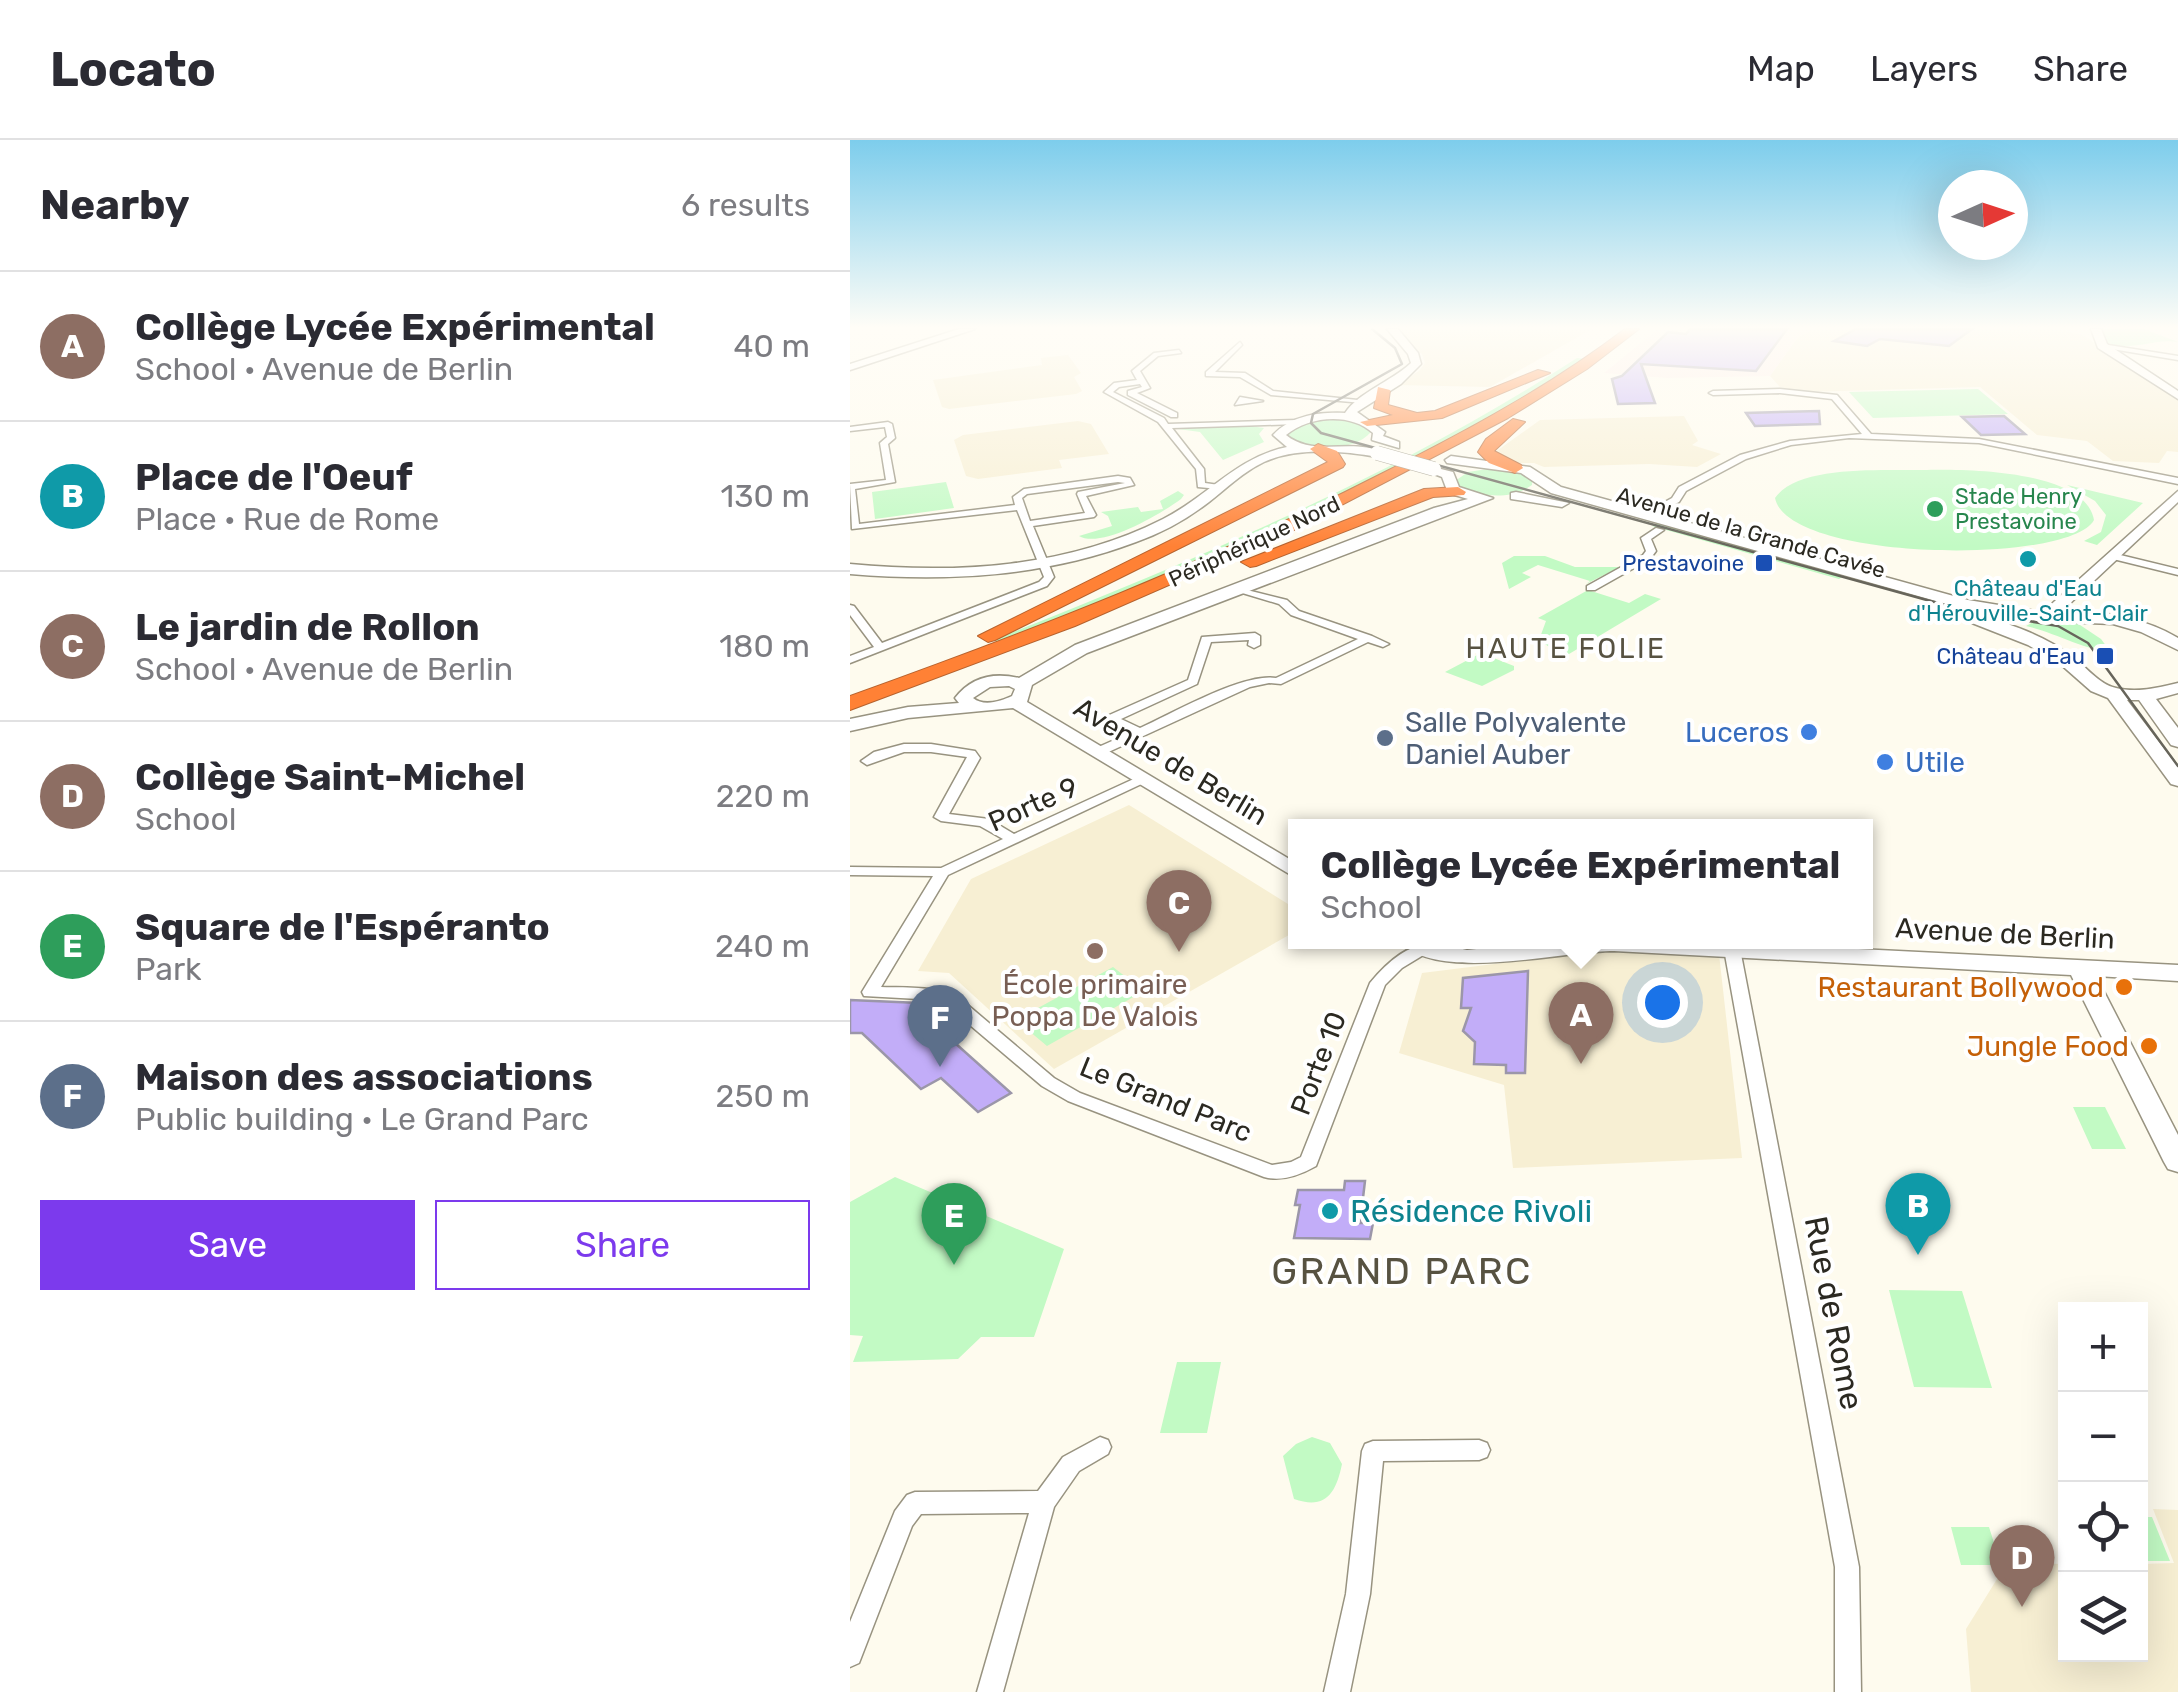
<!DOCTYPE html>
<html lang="en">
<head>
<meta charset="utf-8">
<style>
	:root { --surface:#fff; --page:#f7f7f7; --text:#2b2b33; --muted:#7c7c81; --line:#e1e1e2; --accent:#7c3aed }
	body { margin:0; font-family:Rubik,sans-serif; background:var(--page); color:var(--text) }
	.controls { position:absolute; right:30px; bottom:30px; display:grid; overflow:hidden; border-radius:0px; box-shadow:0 10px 40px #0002 }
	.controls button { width:90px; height:90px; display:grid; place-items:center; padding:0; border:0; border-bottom:2px solid var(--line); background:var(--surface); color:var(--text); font:50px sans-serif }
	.compass { position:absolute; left:1088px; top:30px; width:90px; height:90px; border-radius:50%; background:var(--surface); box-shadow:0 10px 40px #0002; rotate:87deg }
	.you { position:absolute; left:812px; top:862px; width:35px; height:35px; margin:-25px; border:8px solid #fff; border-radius:50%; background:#1a73e8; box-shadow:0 0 0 15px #1a73e833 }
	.badge { display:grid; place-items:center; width:65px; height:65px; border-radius:50%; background:var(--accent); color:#fff; font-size:32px; font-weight:700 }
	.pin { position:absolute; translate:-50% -82px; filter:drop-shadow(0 2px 5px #0008) }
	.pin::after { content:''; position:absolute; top:52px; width:35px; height:30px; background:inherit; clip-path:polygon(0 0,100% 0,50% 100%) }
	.popup { position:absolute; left:438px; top:679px; width:585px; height:130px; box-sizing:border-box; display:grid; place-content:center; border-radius:0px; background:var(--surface); filter:drop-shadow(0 2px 8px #0005); font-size:32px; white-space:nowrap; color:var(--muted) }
	.popup b { font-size:38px; color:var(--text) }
	.popup::after { content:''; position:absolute; left:50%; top:100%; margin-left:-20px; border:20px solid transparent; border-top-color:var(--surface) }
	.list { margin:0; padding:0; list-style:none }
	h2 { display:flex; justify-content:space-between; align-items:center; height:130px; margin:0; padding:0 40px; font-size:42px }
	h2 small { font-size:32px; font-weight:400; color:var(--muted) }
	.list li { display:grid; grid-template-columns:65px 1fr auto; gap:30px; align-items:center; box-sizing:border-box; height:150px; padding:0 40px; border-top:2px solid var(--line) }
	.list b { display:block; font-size:38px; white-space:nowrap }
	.list p { margin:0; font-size:32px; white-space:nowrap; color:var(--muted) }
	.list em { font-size:32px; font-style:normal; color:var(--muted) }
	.actions { display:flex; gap:20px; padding:30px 40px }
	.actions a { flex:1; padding:22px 0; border:2px solid var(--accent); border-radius:0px; text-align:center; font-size:35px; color:var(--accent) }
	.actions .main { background:var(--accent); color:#fff }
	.icon { flex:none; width:55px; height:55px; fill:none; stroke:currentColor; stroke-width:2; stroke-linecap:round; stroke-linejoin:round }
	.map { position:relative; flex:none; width:1328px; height:1552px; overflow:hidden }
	header { display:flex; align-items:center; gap:60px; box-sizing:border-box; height:140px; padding:0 50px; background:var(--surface); border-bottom:2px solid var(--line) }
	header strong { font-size:48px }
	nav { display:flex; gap:55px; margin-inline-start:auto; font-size:35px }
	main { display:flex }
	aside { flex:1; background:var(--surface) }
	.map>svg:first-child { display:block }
	.built { fill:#f7efd3 }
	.industrial { fill:#fdede9 }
	.green { fill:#c2fac4 }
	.building { fill:#c2adf8; stroke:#9b96a9; stroke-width:2.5 }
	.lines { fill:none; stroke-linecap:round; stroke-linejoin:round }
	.street-casing { stroke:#989380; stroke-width:3 }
	.secondary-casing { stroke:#989380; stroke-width:3 }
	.highway-casing { stroke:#b5622e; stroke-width:2 }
	.street { fill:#fff; fill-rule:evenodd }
	.secondary { fill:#fff; fill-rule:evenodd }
	.highway { fill:#ff8135; fill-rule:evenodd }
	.tram { stroke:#67655b; stroke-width:2.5 }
	.secondary-bridge-casing { stroke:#989380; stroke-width:15; stroke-linecap:butt }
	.secondary-bridge { stroke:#fff; stroke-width:14 }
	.leisure-dot { fill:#2e9e5b; stroke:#fff; stroke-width:4 }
	.culture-dot { fill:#0f9aa8; stroke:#fff; stroke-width:4 }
	.transit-dot { fill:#1a4fb4; stroke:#fff; stroke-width:4 }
	.shop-dot { fill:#3f7fe0; stroke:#fff; stroke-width:4 }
	.service-dot { fill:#5c6f8a; stroke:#fff; stroke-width:4 }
	.education-dot { fill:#8d6e63; stroke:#fff; stroke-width:4 }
	.food-dot { fill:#e8710a; stroke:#fff; stroke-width:4 }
	.labels { text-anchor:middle; stroke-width:8; stroke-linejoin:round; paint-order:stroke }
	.far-leisure-label { font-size:22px; fill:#27864d; stroke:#fff; text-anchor:start }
	.far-street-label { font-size:22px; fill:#2b2921; stroke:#fff }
	.far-transit-label { font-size:22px; fill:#164399; stroke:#fff; text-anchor:end }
	.far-culture-label { font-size:22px; fill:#0d838f; stroke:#fff }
	.far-quarter-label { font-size:28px; letter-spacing:2.5px; fill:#575241; stroke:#fff }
	.service-label { font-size:28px; fill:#4e5e75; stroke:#fff; text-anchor:start }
	.shop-label { font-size:28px; fill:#366cbe; stroke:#fff; text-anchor:end }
	.street-label { font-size:28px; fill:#2b2921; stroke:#fff }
	.education-label { font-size:28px; fill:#785e54; stroke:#fff }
	.food-label { font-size:28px; fill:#c56008; stroke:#fff; text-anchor:end }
	.near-culture-label { font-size:32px; fill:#0d838f; stroke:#fff; text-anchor:start }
	.near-street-label { font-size:32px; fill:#2b2921; stroke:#fff }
	.near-quarter-label { font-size:38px; letter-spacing:2.5px; fill:#575241; stroke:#fff }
</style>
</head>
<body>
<header>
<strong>Locato</strong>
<nav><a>Map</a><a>Layers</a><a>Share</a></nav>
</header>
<main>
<aside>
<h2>Nearby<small>6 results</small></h2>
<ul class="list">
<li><span class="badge" style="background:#8d6e63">A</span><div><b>Collège Lycée Expérimental</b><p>School · Avenue de Berlin</p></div><em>40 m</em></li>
<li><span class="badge" style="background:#0f9aa8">B</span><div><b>Place de l'Oeuf</b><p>Place · Rue de Rome</p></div><em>130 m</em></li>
<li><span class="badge" style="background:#8d6e63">C</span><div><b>Le jardin de Rollon</b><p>School · Avenue de Berlin</p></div><em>180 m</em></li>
<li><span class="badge" style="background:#8d6e63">D</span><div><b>Collège Saint-Michel</b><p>School</p></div><em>220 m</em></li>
<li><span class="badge" style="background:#2e9e5b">E</span><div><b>Square de l'Espéranto</b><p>Park</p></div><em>240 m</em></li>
<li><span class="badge" style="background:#5c6f8a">F</span><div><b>Maison des associations</b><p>Public building · Le Grand Parc</p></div><em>250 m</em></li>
</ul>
<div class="actions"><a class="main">Save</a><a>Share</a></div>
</aside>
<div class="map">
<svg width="1328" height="1552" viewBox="0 0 1328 1552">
	<rect width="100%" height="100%" fill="#fefbee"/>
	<path class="built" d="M543,189h199l-102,58 -94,-2 23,-14 6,-8 -3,-9z
		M964,189h242l27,6 95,65v52l-11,-1 -8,12 -46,-2 -26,-20 -50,-6 -57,-48 -176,5 -24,-5 -10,-11 28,-39z
		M218,215l13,18 -7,4 8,14 -6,3 -127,15 -7,-2 -9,-27 109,-15 -1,-7z
		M834,276l14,25 -6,4 29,9 -24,13 -48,-3 -105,3 -10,-4h-41l-2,-8 49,-35z
		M228,281l13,3 18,30 -50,6 3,8 -84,11 -12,-3 -12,-36 9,-5z
		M279,665l167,104v22l-242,138 -105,-96 -31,-2 53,-92z
		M741,812l128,2 23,204 -229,10 -9,-83 -105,-32 23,-80z
		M1303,1369l25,1v182h-207l-5,-63 41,-66 58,1 1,90h74l1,-90 33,-1z"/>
	<path class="industrial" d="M808,189h156l-16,8 -28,39 -103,2 -63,-5z"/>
	<path class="green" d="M1252,189h42l34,13c-26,-4 -46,11 -72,0z
		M727,218l10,1c-186,115 -384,207 -589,284l-5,-3c200,-79 403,-164 584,-282z
		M1128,249l30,25 -135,4 -24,-26z
		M481,279l29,3 11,10c-19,22 -58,15 -83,8l-3,-8 30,-12z
		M386,284l28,4 -5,6 5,8 -41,18 -23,-28 -22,-3z
		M644,328l27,4 11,7v6c-23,16 -49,11 -74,3l-3,-7 13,-9z
		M1073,330c39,-1 162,-1 171,50 -24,45 -306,42 -319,-22 23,-34 111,-27 148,-28z
		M96,342l8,26 -79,11 -3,-27z
		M1217,345l76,18 -46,42 -13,-4 17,-9 5,-17 -11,-14z
		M328,351l6,4 -3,4c-20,15 -80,50 -102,37l33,-10 -4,-10 -7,-4 37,-5 3,5 22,-3 -3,-8z
		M810,382l187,52 -8,5 -187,-53z
		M664,416h31l30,11h45l-34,17 4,-3 -52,-16 -16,8 9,4 -22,12 -7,-26z
		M738,450l41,13 16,-9 16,5 -97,58 -25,-17 7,-19 -8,-3z
		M1218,477l33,22 9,12c-24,0 -56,-19 -84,-25l13,-7z
		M631,513l33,13v4l-32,16 -37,-14z
		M263,827l31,24 -97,55 -31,-26z
		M1223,967h32l21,42h-34z
		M45,1037l169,72 -30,88h-53l-23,22 -105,3 10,-26 -13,-1v-133z
		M1039,1150l73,1 30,97 -78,-1z
		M327,1222h44l-14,71h-47z
		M462,1297l18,6 12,21c-6,30 -17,46 -48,35l-11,-43 13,-12z
		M1291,1377h11l18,44h-29z
		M1101,1387h38l12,38h-40z"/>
	<path class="building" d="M840,189h97l-31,42 -115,-7 14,39 -37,1 -6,-25 10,-3 46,-44 18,2z
		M1006,189h116l-23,17 -69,-7 -13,7 -33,-5z
		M969,271l1,13 -65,2 -9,-13z
		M1154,276l21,18 -44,1 -19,-18z
		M678,831l-3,102h-19v-8l-32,-1 1,-22 -12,-11 8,-23h-10l2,-30z
		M0,860l70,3 32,29 -6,3 65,58 -33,19 -37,-34 -20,11 -59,-56h-12z
		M495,1041h20l-5,42h13l-3,16 -76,-1 6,-33h-5l3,-15h46z"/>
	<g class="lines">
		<defs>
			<path id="street" d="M390,202l2,3 -27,27 30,1 28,18 94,10 -4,2 -92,-8 -31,-18 -34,-1v-4z
				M1252,204l76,12v4l-78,-13z
				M329,210l2,3 -23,3 -18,15 10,17 -13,5 40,20v4h-6l-43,-22v-4l14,-4 -2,-3 -21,3 -6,5 51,26 4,6 130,-4 4,2 -4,2 -126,4 32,41 1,14 14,2v4l-21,-2 -2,-18 -38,-47 -54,-30 10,-9 23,-3 -5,-9 22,-18z
				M930,249l57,6 34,39 108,5 199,39v6l-199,-41 -130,-5 -58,7 -45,14 -60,32 -7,11 -30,16h-6v-4l29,-16 7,-11 61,-32 50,-14 72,-7 -30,-35 -52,-6 -67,2 -4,-2 4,-2z
				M390,257l23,4 -28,4z
				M38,282l4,2 3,14 -7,6 7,38 -40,7 4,35 156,-19 -2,-8 11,-8 94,-13 12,2 4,7 -48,11 10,19 -2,2 -61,9 21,51 -7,9 -197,77v-7l24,-9 -24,-32v-10l4,1 28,37 157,-61 5,-5 -27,-67 -165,19 -2,-45 36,-4 -6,-37 7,-6 -2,-10 -35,4v-4zM268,342l7,1 -47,9 -1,2 8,19 -55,8 -8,-23 5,-4z
				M806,388l8,2 -13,9 5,12 -6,8 -55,31h-8v-4l56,-31 3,-4 -5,-13z
				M1262,413l66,16v6l-69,-17 -2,-2z
				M389,448l48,12 12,11 73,25 17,8 -6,3 -15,-5 -87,42 -12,-1 -19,4 -148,68h-8v-6l36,-16 -23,-11v-6l81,-36 14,-43 53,-4 5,3v9l-6,3 -6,-3 1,-5 -38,2 -14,42 -76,35 19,9c31,-14 104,-56 136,-50l82,-39 -67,-24 -12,-11 -40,-12z
				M54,604h27l44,7 5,7 -31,56 40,5 25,15 124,-57 5,-1 7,4 -202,95 -67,112c30,1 56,-2 82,14l91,77 26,15 192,72 19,-3 10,-5 69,-174c14,-17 37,-40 60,-38l3,3 -3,3 -28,17 -17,17 -69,181c-16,9 -34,16 -52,11l-196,-76 -26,-15 -91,-77 -14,-9 -73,-4 -2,-4 71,-116 -83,-1v-8l91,1 62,-29 -23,-13 -39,-5 -7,-4 33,-60 -36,-5h-27l-37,13 -6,-4 13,-9z
				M882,804l8,5 119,618 2,125h-26v-125l-111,-618z
				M250,1297l8,3 3,7 -3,7 -29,17 -25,36 -51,185h-26l52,-179 -108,1 -9,12 -53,137 -9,4v-45l45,-111 12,-16 8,-3 123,-1 25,-34z
				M629,1300l8,3 3,7 -3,7 -8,3 -96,1 -13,133 -20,98h-26l22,-98 16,-143 3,-7 8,-3z"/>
			<path id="secondary" d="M109,189h16l-125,41v-6z
				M537,189h11l20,24 3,11 -20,20 -44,28 28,20 -2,4 16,6v6l-27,-8 1,-7c-23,-21 -64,-17 -87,2 28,23 68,2 97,18l-6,4c-34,-6 -80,-10 -113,5 -21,10 -37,26 -55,40 -22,17 -47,31 -73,40 -93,35 -189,40 -286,32v-10c107,10 216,4 313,-45 44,-22 74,-62 124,-72l-14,-12c19,-20 46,-23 72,-22 14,-21 47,-32 66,-50l-3,-9z
				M1241,189h10l6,15 71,47v8l-80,-51z
				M601,316l79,11 31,20 407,113 68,11 10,-2 132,-118v11l-115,108c40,1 80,7 115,28v12l-37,-18 -28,-8 -77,-3 -75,-13 -410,-115 -30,-20 -74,-10 -2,-3z
				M579,326l24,6 6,15 34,11 -406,155 -55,32 -5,17 269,161v15l-283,-170 -105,10 -58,13v-12l5,-1 53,-11 51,-4 -4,-5c16,-21 39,-26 64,-20l56,-33 359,-137 34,-9 -20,-6 -6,-16 -13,-5zM159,546l6,3 -3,7c-11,5 -28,11 -39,2l17,-11z
				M666,352l53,11 -7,4 -51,-8v-6z
				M1128,475c32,9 66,20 93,41 15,10 27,28 45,32 20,5 42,0 62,-5v10l-22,6 22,29v19l-7,-2 -32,-45h-12l51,67v19l-7,-2 -63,-86 -17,-7 -33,-29 -30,-17 -56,-22v-6z
				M551,802h30l36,8 75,-8h174l462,23v16l-82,-5 82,159v37l-10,-3 -4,-7 -93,-187 -457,-24c-52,0 -177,32 -213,-9z"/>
			<path id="highway" d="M775,189h14l-52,40 -79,49 -220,115 -213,93 -225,84v-14c182,-65 361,-135 533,-223 84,-42 167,-87 242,-144z
				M688,230l12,3 -108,45 -75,8 -7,-4 33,-7 -19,-7 4,-21 12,3 -2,15 29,8 18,-2z
				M663,279l12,3 -31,29 27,14 2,3 -8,5 -26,-10 -11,-11 8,-13z
				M468,304l19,7 8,13 -2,3 -348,173 -7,2 -10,-6 350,-174 -18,-13z
				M608,347l8,5 -2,3 -31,2 -177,69 -6,1 -9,-5 183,-73z"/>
		</defs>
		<use href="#street" class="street-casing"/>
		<use href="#secondary" class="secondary-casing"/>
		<use href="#highway" class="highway-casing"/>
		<use href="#street" class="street"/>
		<use href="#secondary" class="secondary"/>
		<use href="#highway" class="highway"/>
		<path class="tram" d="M522,189l23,19 7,16 -89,50 -2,9 10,10 642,177 95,16 30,17 90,123"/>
		<defs>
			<path id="secondary-bridge" d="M527,313l57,16"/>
		</defs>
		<use href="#secondary-bridge" class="secondary-bridge-casing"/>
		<use href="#secondary-bridge" class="secondary-bridge"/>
	</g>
	<linearGradient id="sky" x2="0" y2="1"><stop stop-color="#7dcdec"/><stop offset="0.46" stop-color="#fffdf7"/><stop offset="1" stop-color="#fffdf7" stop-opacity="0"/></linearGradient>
	<rect width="1328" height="407" fill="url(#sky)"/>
	<circle class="leisure-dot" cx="1085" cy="369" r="10"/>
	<g class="culture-dot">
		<circle cx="1178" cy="419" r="10"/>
		<circle cx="480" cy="1071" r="10"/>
	</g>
	<g class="transit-dot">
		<rect x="904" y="413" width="20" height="20" rx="5"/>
		<rect x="1245" y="506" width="20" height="20" rx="5"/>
	</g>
	<g class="shop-dot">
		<circle cx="959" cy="592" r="10"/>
		<circle cx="1035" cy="622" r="10"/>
	</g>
	<circle class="service-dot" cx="535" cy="598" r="10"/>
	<circle class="education-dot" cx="245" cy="811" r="10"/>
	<g class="food-dot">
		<circle cx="1274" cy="847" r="10"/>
		<circle cx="1299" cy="906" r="10"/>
	</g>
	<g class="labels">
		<g class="far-leisure-label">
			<text x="1105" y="364">Stade Henry<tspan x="1105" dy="25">Prestavoine</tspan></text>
		</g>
		<g class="far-street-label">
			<text transform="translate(901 392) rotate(16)" y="8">Avenue de la Grande Cavée</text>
			<text transform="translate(404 401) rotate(-25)" y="8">Périphérique Nord</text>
		</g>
		<g class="far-transit-label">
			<text x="894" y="431">Prestavoine</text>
			<text x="1235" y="524">Château d'Eau</text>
		</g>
		<g class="far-culture-label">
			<text x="1178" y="456">Château d'Eau<tspan x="1178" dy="25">d'Hérouville-Saint-Clair</tspan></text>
		</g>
		<g class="far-quarter-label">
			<text x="716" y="518">HAUTE FOLIE</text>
		</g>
		<g class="service-label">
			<text x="555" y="592">Salle Polyvalente<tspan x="555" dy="32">Daniel Auber</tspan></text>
		</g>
		<g class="shop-label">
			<text x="939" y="602">Luceros</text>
			<text x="1055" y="632" text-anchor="start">Utile</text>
		</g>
		<g class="street-label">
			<text transform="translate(321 621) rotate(31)" y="10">Avenue de Berlin</text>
			<text transform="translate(183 664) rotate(-24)" y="10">Porte 9</text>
			<text transform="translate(1155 793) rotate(3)" y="10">Avenue de Berlin</text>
			<text transform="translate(468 923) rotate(-69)" y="10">Porte 10</text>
			<text transform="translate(316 959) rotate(22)" y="10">Le Grand Parc</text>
		</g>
		<g class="education-label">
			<text x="245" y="854">École primaire<tspan x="245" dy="32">Poppa De Valois</tspan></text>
		</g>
		<g class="food-label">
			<text x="1254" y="857">Restaurant Bollywood</text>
			<text x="1279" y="916">Jungle Food</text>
		</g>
		<g class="near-culture-label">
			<text x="500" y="1082">Résidence Rivoli</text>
		</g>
		<g class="near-street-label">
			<text transform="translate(984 1173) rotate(79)" y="11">Rue de Rome</text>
		</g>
		<g class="near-quarter-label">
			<text x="552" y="1144">GRAND PARC</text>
		</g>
	</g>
</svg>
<div class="controls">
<button>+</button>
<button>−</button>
<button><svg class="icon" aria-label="locate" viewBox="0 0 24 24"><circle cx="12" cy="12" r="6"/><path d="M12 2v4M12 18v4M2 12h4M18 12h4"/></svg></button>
<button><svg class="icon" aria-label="layers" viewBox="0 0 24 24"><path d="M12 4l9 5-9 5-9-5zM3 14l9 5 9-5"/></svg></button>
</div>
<svg class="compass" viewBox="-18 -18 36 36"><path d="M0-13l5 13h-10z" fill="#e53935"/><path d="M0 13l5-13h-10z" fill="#7c7c81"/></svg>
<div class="you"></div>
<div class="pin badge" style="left:731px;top:924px;background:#8d6e63">A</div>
<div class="popup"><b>Collège Lycée Expérimental</b>School</div>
<div class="pin badge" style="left:1068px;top:1115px;background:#0f9aa8">B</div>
<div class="pin badge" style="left:329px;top:812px;background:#8d6e63">C</div>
<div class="pin badge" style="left:1172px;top:1467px;background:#8d6e63">D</div>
<div class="pin badge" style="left:104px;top:1125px;background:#2e9e5b">E</div>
<div class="pin badge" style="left:90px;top:927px;background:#5c6f8a">F</div>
</div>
</main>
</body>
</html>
